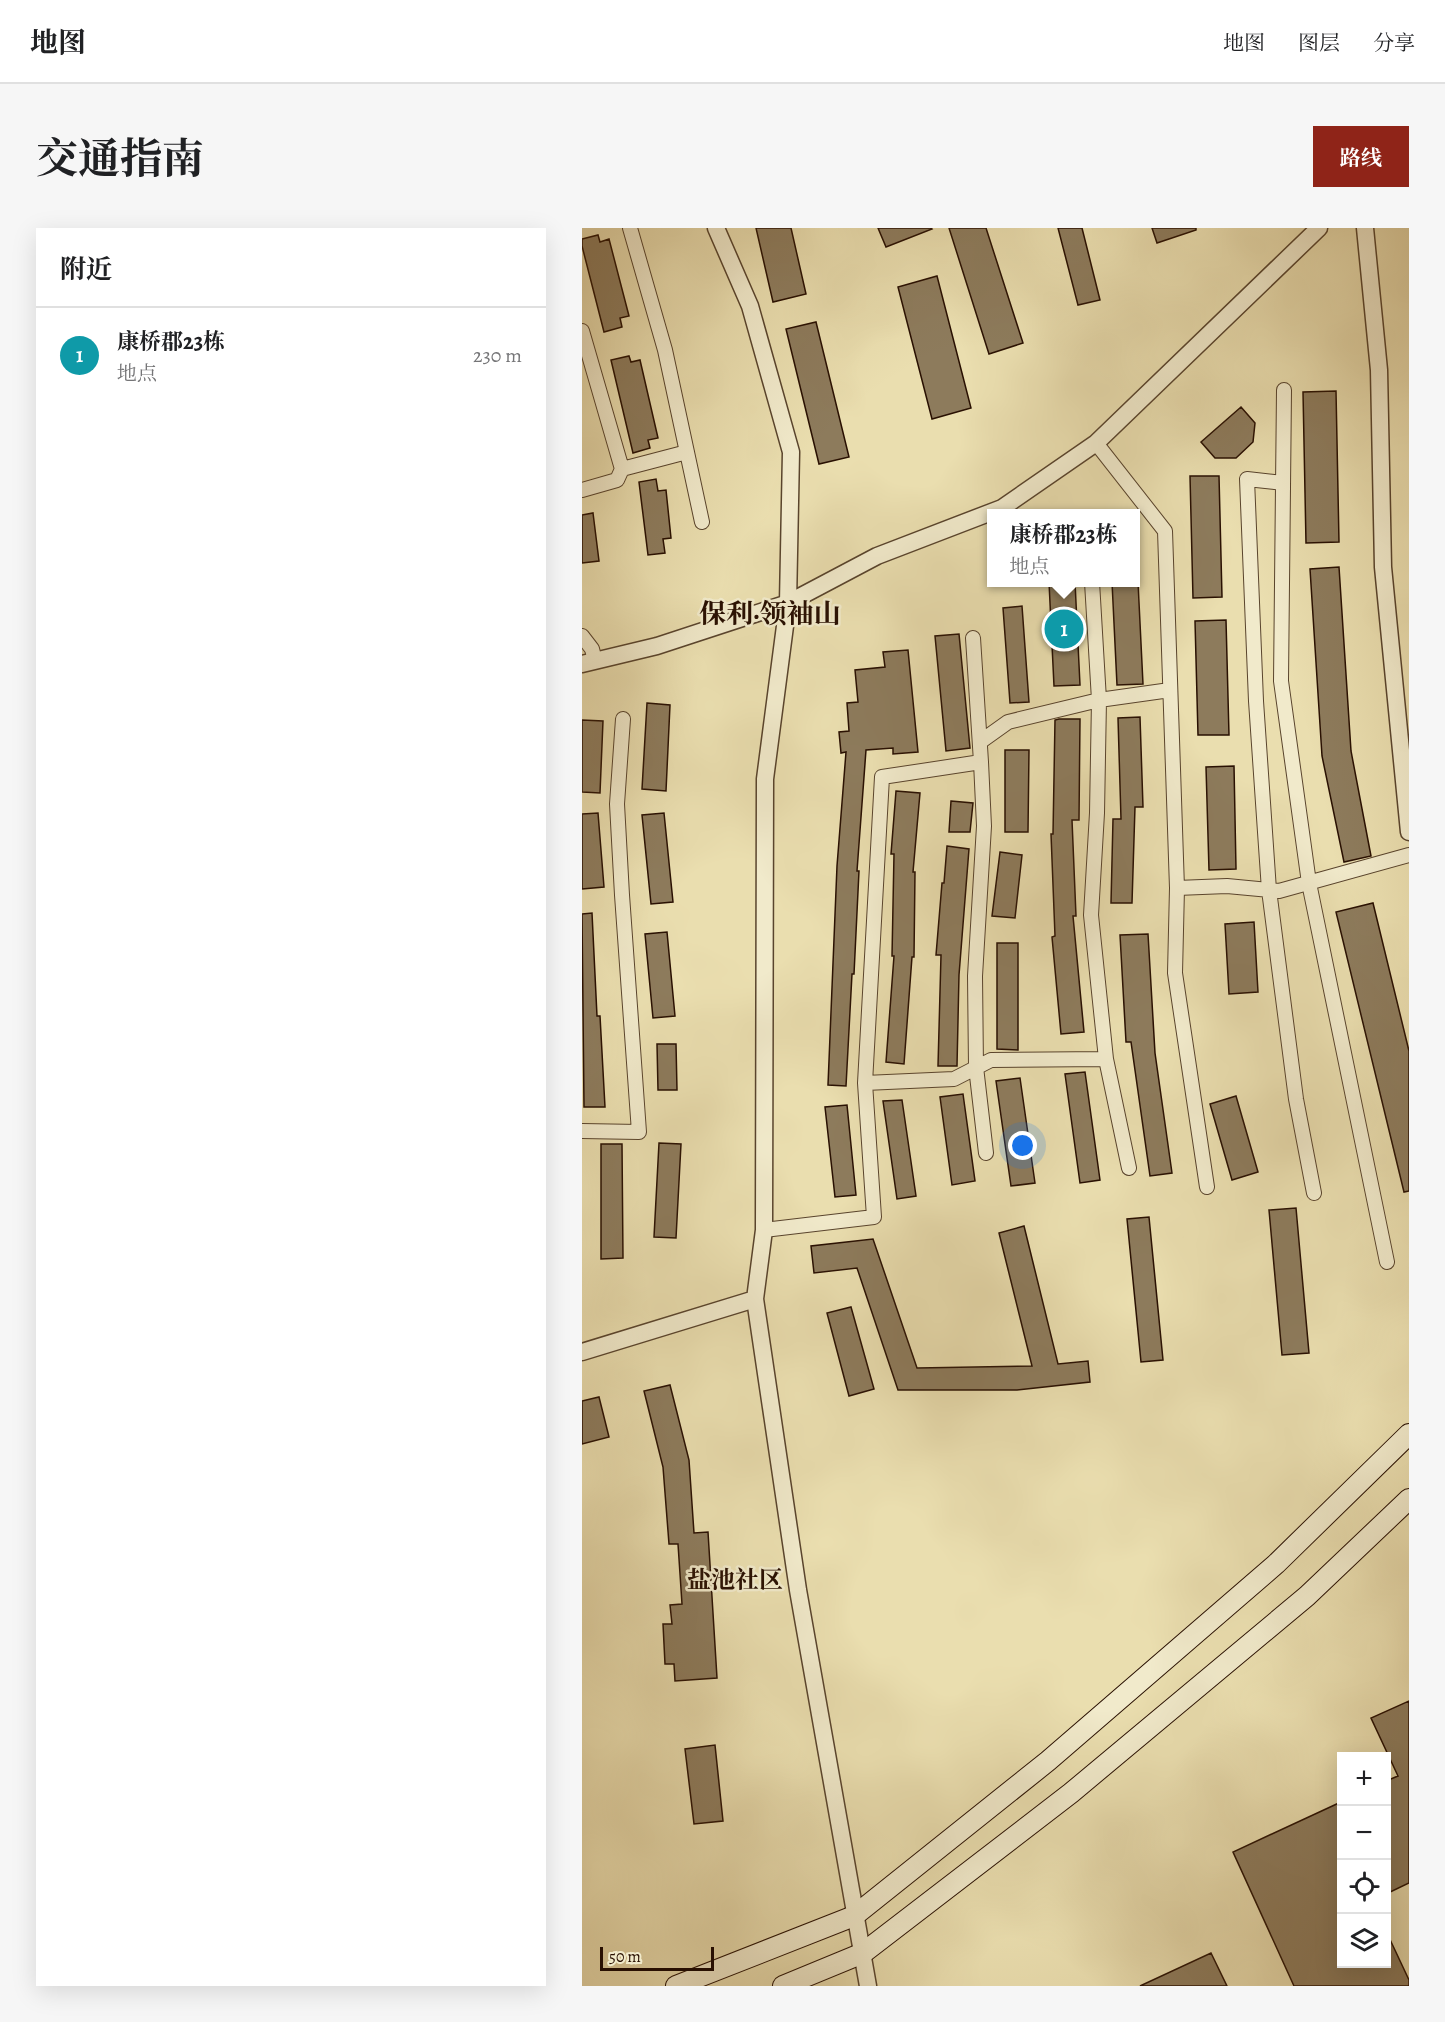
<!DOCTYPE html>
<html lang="zh">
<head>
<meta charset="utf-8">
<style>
	:root { --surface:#fff; --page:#f6f6f6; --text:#202124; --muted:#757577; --line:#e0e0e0; --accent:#8f2418 }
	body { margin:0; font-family:Alegreya,"Noto Serif SC",serif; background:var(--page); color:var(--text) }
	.controls { position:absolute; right:18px; bottom:18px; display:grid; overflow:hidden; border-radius:0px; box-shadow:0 6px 24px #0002 }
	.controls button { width:54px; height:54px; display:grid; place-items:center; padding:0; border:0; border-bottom:2px solid var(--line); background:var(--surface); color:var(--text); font:30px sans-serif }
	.scale { position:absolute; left:18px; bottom:15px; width:114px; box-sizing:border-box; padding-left:6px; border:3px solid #291002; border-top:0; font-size:16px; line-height:21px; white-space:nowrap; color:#291002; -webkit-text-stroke:4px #f1eacb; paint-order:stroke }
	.you { position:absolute; left:441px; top:918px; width:21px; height:21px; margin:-15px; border:4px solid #fff; border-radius:50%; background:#1a73e8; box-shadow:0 0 0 9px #1a73e833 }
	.badge { display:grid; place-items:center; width:39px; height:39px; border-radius:50%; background:var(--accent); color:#fff; font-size:20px; font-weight:700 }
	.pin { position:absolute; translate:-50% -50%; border:3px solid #fff; box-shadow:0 2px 6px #0006 }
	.popup { position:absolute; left:405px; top:281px; width:153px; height:78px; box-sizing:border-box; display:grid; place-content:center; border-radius:0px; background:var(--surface); filter:drop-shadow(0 2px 4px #0005); font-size:20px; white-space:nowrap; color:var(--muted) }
	.popup b { font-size:22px; color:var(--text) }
	.popup::after { content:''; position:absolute; left:50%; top:100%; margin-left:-12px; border:12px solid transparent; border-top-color:var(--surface) }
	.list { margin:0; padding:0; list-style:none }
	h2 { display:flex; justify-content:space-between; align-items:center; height:78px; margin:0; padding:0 24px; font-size:26px }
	h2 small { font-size:20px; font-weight:400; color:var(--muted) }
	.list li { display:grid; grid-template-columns:39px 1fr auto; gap:18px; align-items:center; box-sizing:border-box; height:96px; padding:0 24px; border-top:2px solid var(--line) }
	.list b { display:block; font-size:22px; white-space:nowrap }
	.list p { margin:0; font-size:20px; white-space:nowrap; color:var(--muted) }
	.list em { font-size:20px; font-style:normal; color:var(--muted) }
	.icon { flex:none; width:33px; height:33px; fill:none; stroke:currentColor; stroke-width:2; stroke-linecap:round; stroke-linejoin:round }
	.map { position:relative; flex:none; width:827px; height:1758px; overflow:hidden; border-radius:0px }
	header { display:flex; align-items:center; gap:36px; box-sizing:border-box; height:84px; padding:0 30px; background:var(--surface); border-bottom:2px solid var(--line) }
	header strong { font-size:28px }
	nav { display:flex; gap:33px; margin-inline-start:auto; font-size:21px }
	.intro { display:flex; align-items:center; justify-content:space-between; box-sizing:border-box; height:144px; padding:0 36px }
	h1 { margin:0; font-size:42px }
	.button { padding:15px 27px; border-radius:0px; background:var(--accent); color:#fff; font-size:21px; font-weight:700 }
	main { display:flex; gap:36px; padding:0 36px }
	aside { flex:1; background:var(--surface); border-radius:0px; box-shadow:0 6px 24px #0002 }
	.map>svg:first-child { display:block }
	.building { fill:#8d7b5c; stroke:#291002; stroke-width:1.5 }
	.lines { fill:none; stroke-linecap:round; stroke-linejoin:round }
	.minor-casing { stroke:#59442d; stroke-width:16 }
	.tertiary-casing { stroke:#59442d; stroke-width:19 }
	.secondary-casing { stroke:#291002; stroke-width:22 }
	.minor { stroke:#f1eacb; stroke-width:14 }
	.tertiary { stroke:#f1eacb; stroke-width:16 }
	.secondary { stroke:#f1eacb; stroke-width:20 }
	.labels { text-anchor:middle; stroke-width:5; stroke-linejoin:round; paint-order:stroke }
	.quarter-label { font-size:24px; font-weight:bold; fill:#291002; stroke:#f1eacb }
	.district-label { font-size:27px; font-weight:bold; fill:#291002; stroke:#f1eacb }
</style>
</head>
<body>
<header>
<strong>地图</strong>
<nav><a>地图</a><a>图层</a><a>分享</a></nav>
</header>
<div class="intro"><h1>交通指南</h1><a class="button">路线</a></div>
<main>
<aside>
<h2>附近<small></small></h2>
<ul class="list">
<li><span class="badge" style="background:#0f9aa8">1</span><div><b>康桥郡23栋</b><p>地点</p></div><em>230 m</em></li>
</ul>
</aside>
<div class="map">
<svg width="827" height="1758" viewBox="0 0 827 1758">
	<rect width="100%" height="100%" fill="#eadeaf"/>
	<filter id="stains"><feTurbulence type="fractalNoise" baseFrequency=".00333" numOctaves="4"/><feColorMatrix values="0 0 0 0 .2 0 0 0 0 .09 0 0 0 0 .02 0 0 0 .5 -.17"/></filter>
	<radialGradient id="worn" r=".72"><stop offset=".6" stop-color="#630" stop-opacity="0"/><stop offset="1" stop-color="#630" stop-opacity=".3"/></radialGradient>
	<path class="building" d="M174,0h35l15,66 -33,8z
		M296,0h53l1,1 -46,18z
		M367,0h37l37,115 -34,11z
		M476,0h24l18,72 -22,5z
		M570,0h44v2l-39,13z
		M16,7l2,7 9,-3 20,77 -9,2 2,9 -18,5 -22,-86v-7z
		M355,48l34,132 -39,11 -34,-132z
		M234,94l33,135 -30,7 -33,-135z
		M47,128l2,6 9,-2 18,78 -10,2 2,8 -17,5 -22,-93z
		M754,163l3,151 -33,1 -3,-151z
		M659,179l14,16 -2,19 -17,16h-21l-14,-16z
		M608,248h29l3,121 -29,1z
		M74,251l2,12 8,-1 5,48 -8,1 2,14 -17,2 -9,-73z
		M11,285l6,48 -17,2v-48z
		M757,339l12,184 20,105 -27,6 -22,-106 -12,-187z
		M467,354h26l5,103 -26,1z
		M530,354h26l5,102 -26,1z
		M440,378l7,96 -19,1 -7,-95z
		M644,392l3,115h-31l-3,-114z
		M377,406l11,114 -24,3 -11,-115z
		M326,422l10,102 -25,2v-6l-27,2 -9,121h2l-5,103h-2l-6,112 -18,-1 9,-219 9,-114 -5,1 -2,-21 10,-1 -2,-28 11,-1 -3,-32 30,-3 -2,-15z
		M65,475l23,2 -4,86 -24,-2z
		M558,489l3,90h-8l-3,96h-21l2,-84h8l-3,-101z
		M477,491h21l-1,101h-7l4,96h-3l11,116 -23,2 -9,-97 3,-1 -4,-102h2l2,-114z
		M0,492l21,1 -3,72 -18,-1z
		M423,522h24l-1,82h-23z
		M652,538l2,103 -27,1 -3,-103z
		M314,563l24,2 -7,79h2l-1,85h-2l-8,107 -18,-2 8,-106h-2l2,-102h-3z
		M369,573l22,2 -3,29h-21z
		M16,585l6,74 -22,2v-75z
		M82,585l9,89 -22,2 -9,-89z
		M365,618l22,3 -10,126 -2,91h-19l3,-111h-5l6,-72h2z
		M418,624l22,3 -7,63 -23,-2z
		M791,675l36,148v140l-5,1 -68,-280z
		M10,685l5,103h3l5,91h-21l-2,-193z
		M672,694l4,70 -29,2 -4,-70z
		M85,704l8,84 -22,2 -8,-84z
		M566,706l7,119 17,120 -22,3 -19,-134h-5l-6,-107z
		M415,715h21v107l-21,-1z
		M75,816h19l1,46h-19z
		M503,844l15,108 -20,3 -15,-109z
		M438,850l15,105 -24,3 -15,-105z
		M381,866l12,87 -23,4 -12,-88z
		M654,868l22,76 -26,8 -22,-76z
		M320,872l14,96 -19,3 -14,-98z
		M265,877l9,90 -21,2 -10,-90z
		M77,915l22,1 -5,94 -22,-1z
		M19,916h21l1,114 -22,1z
		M714,980l13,145 -27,2 -13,-145z
		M567,989l14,143 -22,2 -14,-143z
		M442,998l34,138 30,-3 2,21 -73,8h-119l-41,-122 -43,5 -3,-27 62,-7 44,129 115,-2 -33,-133z
		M269,1079l23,82 -25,7 -22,-83z
		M88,1157l19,75 5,73 14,-1 9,146 -42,3 -1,-17h-9l-2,-40h9l-2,-19 12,-1 -4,-60h-9l-6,-77 -19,-76z
		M17,1169l10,40 -27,7v-43z
		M827,1473v182l-23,11v-113l12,-5 -27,-58z
		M133,1517l8,76 -29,3 -9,-75z
		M759,1574v162h45v-33l23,49v6h-115l-61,-134z
		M629,1725l16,33h-87z"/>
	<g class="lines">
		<defs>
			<path id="minor" d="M48,0l35,122 37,172
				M0,103l40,138 -5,11 -35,10
				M702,162l-3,291 28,202 78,379
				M514,215l69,88 12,357 50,-2 52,5 130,-36
				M40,241l65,-17
				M701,255l-36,-4 9,222 13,189 27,209 18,94
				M510,354l7,118 -2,113 -6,102 15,144 23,109
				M0,408l10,13 3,12
				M398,514l28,-20 91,-22 71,-10
				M399,534l3,64 -9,150 1,91 10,86
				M595,660l-2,85 32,214
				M283,855l89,-4 37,-19 115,-1
				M0,903l57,1 -17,-237 -5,-91 6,-85
				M182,1002l110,-13 -9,-134 17,-306 99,-15 -8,-124"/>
			<path id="tertiary" d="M134,0l34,78 41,146 -3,151 -23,176 -1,451 -9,69 43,291 70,396
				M783,0l14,142 4,197 26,265
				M0,436l75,-18 131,-43 89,-47 125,-48 94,-65 223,-215
				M0,1124l173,-53"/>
			<path id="secondary" d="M94,1758l178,-70 194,-155 228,-197 133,-130
				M201,1758l80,-33 208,-160 236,-197 102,-97"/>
		</defs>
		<use href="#minor" class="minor-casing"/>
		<use href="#tertiary" class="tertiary-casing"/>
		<use href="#secondary" class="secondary-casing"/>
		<use href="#minor" class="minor"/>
		<use href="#tertiary" class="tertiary"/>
		<use href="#secondary" class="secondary"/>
	</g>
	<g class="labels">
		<g class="quarter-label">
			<text x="153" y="1360">盐池社区</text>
		</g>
		<g class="district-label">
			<text x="188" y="395">保利·领袖山</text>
		</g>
	</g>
	<rect width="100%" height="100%" filter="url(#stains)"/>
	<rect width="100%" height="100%" fill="url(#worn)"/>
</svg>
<div class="controls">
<button>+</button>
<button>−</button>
<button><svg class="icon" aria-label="locate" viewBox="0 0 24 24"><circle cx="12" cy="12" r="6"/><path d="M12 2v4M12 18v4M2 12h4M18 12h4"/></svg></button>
<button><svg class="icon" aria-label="layers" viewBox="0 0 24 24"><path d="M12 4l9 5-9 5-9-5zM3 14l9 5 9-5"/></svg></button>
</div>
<div class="scale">50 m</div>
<div class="you"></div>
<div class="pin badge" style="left:482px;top:401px;background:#0f9aa8">1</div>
<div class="popup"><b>康桥郡23栋</b>地点</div>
</div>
</main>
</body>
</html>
